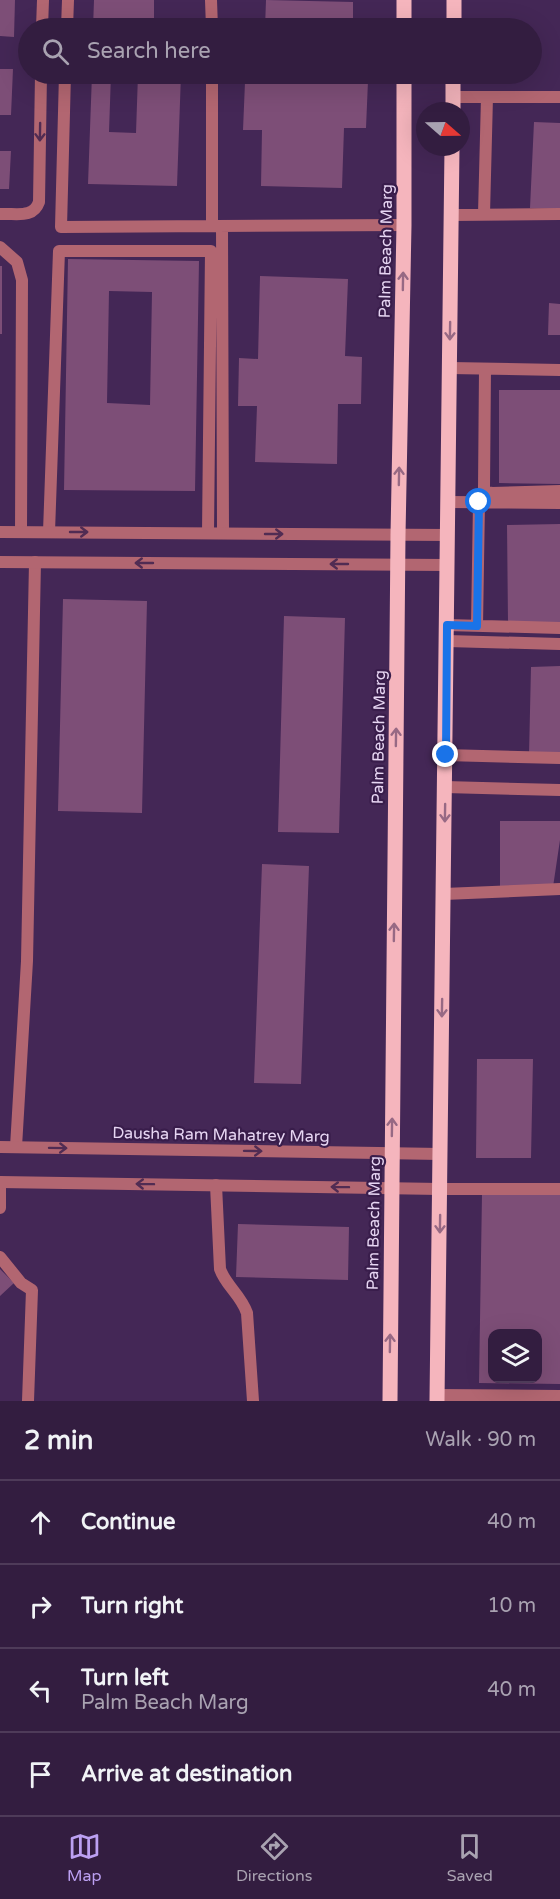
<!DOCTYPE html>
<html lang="en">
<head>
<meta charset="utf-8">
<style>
	:root { --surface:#331d40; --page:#3e2a4b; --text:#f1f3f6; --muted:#a9a2b1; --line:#4e3b59; --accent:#bca0f2 }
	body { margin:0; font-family:"Varela Round",sans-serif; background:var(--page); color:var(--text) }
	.controls { position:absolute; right:18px; bottom:18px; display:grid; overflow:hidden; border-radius:12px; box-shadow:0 6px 24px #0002 }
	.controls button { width:54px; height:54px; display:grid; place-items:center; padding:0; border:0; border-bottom:2px solid var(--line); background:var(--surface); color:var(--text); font:30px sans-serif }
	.compass { position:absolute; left:416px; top:102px; width:54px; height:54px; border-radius:50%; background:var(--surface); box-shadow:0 6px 24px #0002; rotate:110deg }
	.stop { position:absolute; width:18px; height:18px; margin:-14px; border:4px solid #1a73e8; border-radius:50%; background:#fff }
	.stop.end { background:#1a73e8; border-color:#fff; box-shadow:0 2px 6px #0008 }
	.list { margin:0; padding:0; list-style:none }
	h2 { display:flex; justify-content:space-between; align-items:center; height:78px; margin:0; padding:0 24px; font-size:26px }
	h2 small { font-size:20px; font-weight:400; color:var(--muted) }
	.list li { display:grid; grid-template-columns:39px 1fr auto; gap:18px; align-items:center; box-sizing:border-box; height:84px; padding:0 24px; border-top:2px solid var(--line) }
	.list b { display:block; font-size:22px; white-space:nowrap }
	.list p { margin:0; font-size:20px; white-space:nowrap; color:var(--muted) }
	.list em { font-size:20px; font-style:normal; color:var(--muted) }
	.icon { flex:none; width:33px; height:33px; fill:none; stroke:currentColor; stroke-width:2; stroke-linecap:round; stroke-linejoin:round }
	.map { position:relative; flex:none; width:560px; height:1401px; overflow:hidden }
	.search { position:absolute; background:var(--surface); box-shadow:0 6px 24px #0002; left:18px; right:18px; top:18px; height:66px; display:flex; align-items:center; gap:15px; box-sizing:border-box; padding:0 21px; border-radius:33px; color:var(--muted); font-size:22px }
	.sheet { height:414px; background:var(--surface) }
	nav { display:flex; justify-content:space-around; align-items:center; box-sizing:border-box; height:84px; border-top:2px solid var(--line); background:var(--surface); font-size:16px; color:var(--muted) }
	nav a { display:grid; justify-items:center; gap:3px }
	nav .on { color:var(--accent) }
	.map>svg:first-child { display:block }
	.building { fill:#7d4e77; fill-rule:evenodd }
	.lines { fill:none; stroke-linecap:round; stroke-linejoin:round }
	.service { stroke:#b26671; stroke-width:12 }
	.tertiary { stroke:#b26671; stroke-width:12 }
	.primary { stroke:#f5b5bd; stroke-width:15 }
	.oneway { stroke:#512c53 }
	.oneway2 { stroke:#976984 }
	.route { stroke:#1a73e8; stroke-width:8 }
	.labels { text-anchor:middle; stroke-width:4.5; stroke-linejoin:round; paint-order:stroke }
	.street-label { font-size:16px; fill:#e7d6f3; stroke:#391d4b }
</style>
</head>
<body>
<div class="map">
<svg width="560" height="1401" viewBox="0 0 560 1401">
	<rect width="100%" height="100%" fill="#442756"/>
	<path class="building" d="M0,0h15l-1,37 -14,-1z
		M94,0h60v28h-61z
		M266,0l87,2v26h-88z
		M0,69h13l-2,46h-11z
		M92,74h19l-2,58 27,1 2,-59h43l-4,112 -89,-2z
		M264,74h87v6l17,1 -2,47h-22l-2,60 -81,-2 1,-56h-19l2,-48 19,1z
		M534,122l26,1v86l-30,-1z
		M0,151h11l-2,38h-9z
		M68,259l131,2 -4,230 -131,-1zM109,291l43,1 -2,113 -43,-2z
		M0,266h2v68h-2z
		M260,276l88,3 -3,77 17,1 -1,47h-23l-1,60 -82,-2 2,-56h-19l1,-48 19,1z
		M549,303l11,1v31h-12z
		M499,390h61v94l-61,-1z
		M560,524v99h-52l-1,-98z
		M63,599l84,2 -5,212 -84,-2z
		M284,616l61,2 -6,215 -61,-1z
		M560,666v87l-31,2 2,-88z
		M500,821h60v19l-7,47h-53z
		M262,864l47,2 -8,218 -47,-1z
		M477,1059h56l-2,99h-55z
		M482,1194l78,1v189l-81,-1zM492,1334h46v44h-46z
		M238,1224l111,3 -1,53 -112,-3z
		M0,1269l14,14 -14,13z"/>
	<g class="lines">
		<path class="service" d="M211,0l1,28
			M42,28l1,-28
			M67,28l1,-28
			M65,74l-4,153 343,-2
			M212,74v152
			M453,97h107
			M0,214c16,-1 33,5 39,-12l2,-128
			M484,214l3,-117
			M451,215l109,-1
			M222,226l1,307
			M0,247l17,15 5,18 -1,252
			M450,368l110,2
			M485,369l-1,119 2,4 6,1 68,-2
			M448,502l112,1
			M49,532l10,-281h152l-3,282
			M447,625l113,3
			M477,626l2,-124
			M447,641l113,3
			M445,755l115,3
			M445,787l115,3
			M444,894l116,-5
			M16,1147l11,-186 8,-399
			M216,1185l4,84c6,17 21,26 27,44l6,88
			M440,1189h120
			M0,1208v-26
			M0,1257l21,26 11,7 -4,111
			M437,1395l123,1"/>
		<path class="tertiary" d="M0,532l448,3
			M0,562l447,3
			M0,1147l441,7
			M0,1182l440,7"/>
		<path class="primary" d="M404,28v-28
			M454,28v-28
			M453,111v-37
			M390,1401l8,-866 6,-310v-151
			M437,1401l15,-1254"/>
	</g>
	<defs><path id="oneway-shaft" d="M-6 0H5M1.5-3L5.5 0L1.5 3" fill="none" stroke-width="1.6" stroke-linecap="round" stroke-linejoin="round" transform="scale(1.5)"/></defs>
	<g class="oneway">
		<use href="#oneway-shaft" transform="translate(40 132) rotate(91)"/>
		<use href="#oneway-shaft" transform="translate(79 532)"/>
		<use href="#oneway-shaft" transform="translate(274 534)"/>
		<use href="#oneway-shaft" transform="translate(144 563) rotate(-180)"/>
		<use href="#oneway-shaft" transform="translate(339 564) rotate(-180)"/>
		<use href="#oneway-shaft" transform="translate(58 1148) rotate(1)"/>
		<use href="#oneway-shaft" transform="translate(253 1151) rotate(1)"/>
		<use href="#oneway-shaft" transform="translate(145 1184) rotate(-179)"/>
		<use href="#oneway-shaft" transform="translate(340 1187) rotate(-179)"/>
	</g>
	<g class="oneway2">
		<use href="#oneway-shaft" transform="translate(403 281) rotate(-89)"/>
		<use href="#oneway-shaft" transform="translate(450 331) rotate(91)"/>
		<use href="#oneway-shaft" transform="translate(399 476) rotate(-89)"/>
		<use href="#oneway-shaft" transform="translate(396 737) rotate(-89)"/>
		<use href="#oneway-shaft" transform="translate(445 813) rotate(91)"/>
		<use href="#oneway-shaft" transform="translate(394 932) rotate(-89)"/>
		<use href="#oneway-shaft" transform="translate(442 1008) rotate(91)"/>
		<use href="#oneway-shaft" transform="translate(392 1127) rotate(-89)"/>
		<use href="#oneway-shaft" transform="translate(440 1224) rotate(91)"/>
		<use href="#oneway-shaft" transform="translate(390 1343) rotate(-89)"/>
	</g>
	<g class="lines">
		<path class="route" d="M446,755l1,-130 30,1 2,-124"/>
	</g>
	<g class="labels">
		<g class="street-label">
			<text transform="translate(385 251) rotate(-89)" y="6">Palm Beach Marg</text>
			<text transform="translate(378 737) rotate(-89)" y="6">Palm Beach Marg</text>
			<text transform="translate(221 1134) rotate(1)" y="6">Dausha Ram Mahatrey Marg</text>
			<text transform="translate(373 1223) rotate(-89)" y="6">Palm Beach Marg</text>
		</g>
	</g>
</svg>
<div class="controls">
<button><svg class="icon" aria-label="layers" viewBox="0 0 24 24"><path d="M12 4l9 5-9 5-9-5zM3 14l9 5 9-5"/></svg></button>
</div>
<svg class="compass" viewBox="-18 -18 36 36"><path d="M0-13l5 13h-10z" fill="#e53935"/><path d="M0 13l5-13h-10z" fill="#a9a2b1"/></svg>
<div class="stop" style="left:479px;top:502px"></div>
<div class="stop end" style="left:446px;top:755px"></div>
<div class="search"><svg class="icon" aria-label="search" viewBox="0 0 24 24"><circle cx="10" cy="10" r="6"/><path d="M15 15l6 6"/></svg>Search here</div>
</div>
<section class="sheet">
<h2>2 min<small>Walk · 90 m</small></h2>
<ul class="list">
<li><svg class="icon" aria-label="ahead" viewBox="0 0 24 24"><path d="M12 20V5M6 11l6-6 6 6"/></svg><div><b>Continue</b></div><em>40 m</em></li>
<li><svg class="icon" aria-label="right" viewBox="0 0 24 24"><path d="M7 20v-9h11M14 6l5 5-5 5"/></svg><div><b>Turn right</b></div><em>10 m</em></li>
<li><svg class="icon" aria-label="left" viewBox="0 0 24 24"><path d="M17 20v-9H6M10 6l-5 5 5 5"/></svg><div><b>Turn left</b><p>Palm Beach Marg</p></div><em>40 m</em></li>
<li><svg class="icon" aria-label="arrive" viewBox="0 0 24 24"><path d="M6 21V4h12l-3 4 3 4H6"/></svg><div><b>Arrive at destination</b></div></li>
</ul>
</section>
<nav>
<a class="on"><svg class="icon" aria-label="map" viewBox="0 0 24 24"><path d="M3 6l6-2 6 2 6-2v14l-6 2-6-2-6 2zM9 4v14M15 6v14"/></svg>Map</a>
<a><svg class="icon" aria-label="directions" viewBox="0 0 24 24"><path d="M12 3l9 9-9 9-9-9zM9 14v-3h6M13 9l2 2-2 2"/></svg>Directions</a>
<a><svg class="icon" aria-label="saved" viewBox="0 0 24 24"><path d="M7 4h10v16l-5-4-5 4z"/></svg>Saved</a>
</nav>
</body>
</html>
